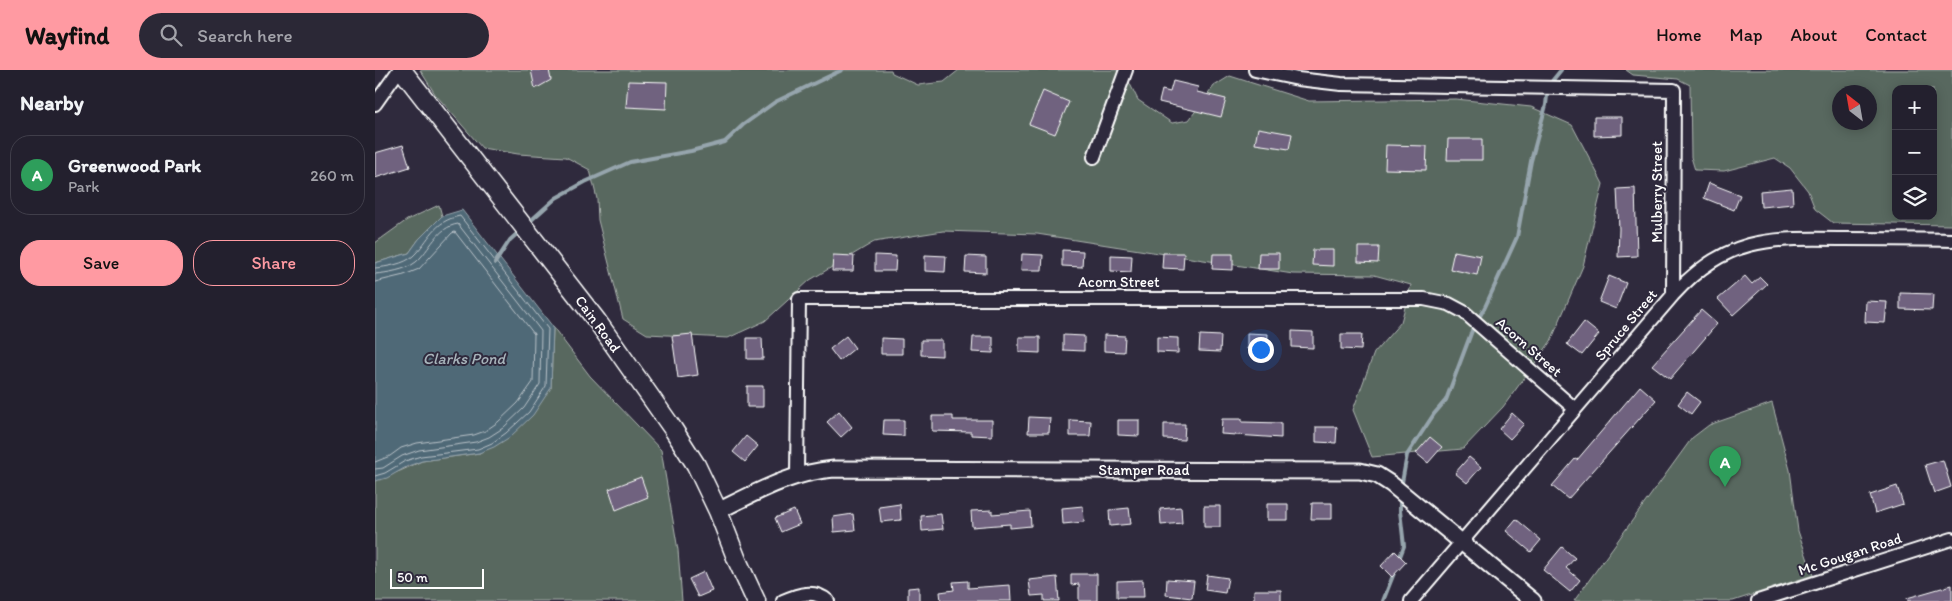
<!DOCTYPE html>
<html lang="en">
<head>
<meta charset="utf-8">
<style>
	:root { --surface:#23202e; --page:#2b2836; --text:#f1f3f6; --muted:#a3a3aa; --line:#403e4a; --accent:#ff9aa2 }
	body { margin:0; font-family:Itim,sans-serif; background:var(--page); color:var(--text) }
	.controls { position:absolute; right:15px; top:15px; display:grid; overflow:hidden; border-radius:10px; box-shadow:0 2px 12px #0003 }
	.controls button { width:45px; height:45px; display:grid; place-items:center; padding:0; border:0; border-bottom:1px solid var(--line); background:var(--surface); color:var(--text); font:25px sans-serif }
	.compass { position:absolute; left:1457px; top:15px; width:45px; height:45px; border-radius:50%; background:var(--surface); box-shadow:0 2px 12px #0003; rotate:329deg }
	.scale { position:absolute; left:15px; bottom:12px; width:94px; box-sizing:border-box; padding-left:5px; border:2px solid #fff; border-top:0; font-size:14px; line-height:18px; white-space:nowrap; color:#fff; -webkit-text-stroke:4px #2f2a3d; paint-order:stroke }
	.you { position:absolute; left:885px; top:279px; width:18px; height:18px; margin:-12px; border:4px solid #fff; border-radius:50%; background:#1a73e8; box-shadow:0 0 0 8px #1a73e833 }
	.badge { display:grid; place-items:center; width:32px; height:32px; border-radius:50%; background:var(--accent); color:#fff; font-size:16px; font-weight:700 }
	.pin { position:absolute; translate:-50% -41px; filter:drop-shadow(0 1px 2px #0008) }
	.pin::after { content:''; position:absolute; top:26px; width:18px; height:15px; background:inherit; clip-path:polygon(0 0,100% 0,50% 100%) }
	.list { margin:0; padding:0; list-style:none }
	h2 { display:flex; justify-content:space-between; align-items:center; height:65px; margin:0; padding:0 20px; font-size:21px }
	h2 small { font-size:16px; font-weight:400; color:var(--muted) }
	.list li { display:grid; grid-template-columns:32px 1fr auto; gap:15px; align-items:center; box-sizing:border-box; height:80px; margin:0 10px 10px; padding:0 10px; border:1px solid var(--line); border-radius:20px }
	.list b { display:block; font-size:19px; white-space:nowrap }
	.list p { margin:0; font-size:16px; white-space:nowrap; color:var(--muted) }
	.list em { font-size:16px; font-style:normal; color:var(--muted) }
	.actions { display:flex; gap:10px; padding:15px 20px }
	.actions a { flex:1; padding:11px 0; border:1px solid var(--accent); border-radius:20px; text-align:center; font-size:18px; color:var(--accent) }
	.actions .main { background:var(--accent); color:#111 }
	.icon { flex:none; width:28px; height:28px; fill:none; stroke:currentColor; stroke-width:2; stroke-linecap:round; stroke-linejoin:round }
	.map { position:relative; flex:none; width:1577px; height:531px; overflow:hidden }
	header { display:flex; align-items:center; gap:30px; box-sizing:border-box; height:70px; padding:0 25px; background:var(--accent); color:#111 }
	header strong { font-size:24px }
	nav { display:flex; gap:28px; margin-inline-start:auto; font-size:18px }
	.search { width:350px; height:45px; background:var(--page); display:flex; align-items:center; gap:12px; box-sizing:border-box; padding:0 18px; border-radius:28px; color:var(--muted); font-size:19px }
	main { display:flex }
	aside { flex:1; background:var(--surface) }
	.map>svg:first-child { display:block }
	.green { fill:#59685f; stroke:#acb4af; fill-rule:evenodd }
	.water { fill:#506977; stroke:#96a5ad }
	.lines { fill:none; stroke-linecap:round; stroke-linejoin:round }
	.shore { stroke:#b9c3c9; stroke-width:1 }
	.stream { stroke:#96a5ad; stroke-width:4 }
	.building { fill:#6f627f; stroke:#fff }
	.minor-casing { stroke:#fff; stroke-width:16 }
	.tertiary-casing { stroke:#fff; stroke-width:19 }
	.secondary-casing { stroke:#fff; stroke-width:21 }
	.minor { stroke:#2f2a3d; stroke-width:12 }
	.tertiary { stroke:#2f2a3d; stroke-width:15 }
	.secondary { stroke:#2f2a3d; stroke-width:18 }
	.labels { text-anchor:middle; stroke-width:4; stroke-linejoin:round; paint-order:stroke }
	.street-label { font-size:15px; fill:#fff; stroke:#2f2a3d }
	.water-label { font-size:16px; font-style:italic; fill:#a8b4bb; stroke:#2f2a3d }
</style>
</head>
<body>
<header>
<strong>Wayfind</strong>
<div class="search"><svg class="icon" aria-label="search" viewBox="0 0 24 24"><circle cx="10" cy="10" r="6"/><path d="M15 15l6 6"/></svg>Search here</div>
<nav><a>Home</a><a>Map</a><a>About</a><a>Contact</a></nav>
</header>
<main>
<aside>
<h2>Nearby<small></small></h2>
<ul class="list">
<li><span class="badge" style="background:#2e9e5b">A</span><div><b>Greenwood Park</b><p>Park</p></div><em>260 m</em></li>
</ul>
<div class="actions"><a class="main">Save</a><a>Share</a></div>
</aside>
<div class="map">
<svg width="1577" height="531" viewBox="0 0 1577 531">
	<rect width="100%" height="100%" fill="#2f2a3d"/>
	<filter id="ink" filterUnits="userSpaceOnUse"><feTurbulence type="fractalNoise" baseFrequency=".02" numOctaves="2"/><feDisplacementMap in="SourceGraphic" scale="10" xChannelSelector="R" yChannelSelector="G"/><feConvolveMatrix kernelMatrix="1 2 1 2 8 2 1 2 1" color-interpolation-filters="sRGB"/></filter>
	<g filter="url(#ink)">
		<path class="green" d="M45,0h471l1,3 26,12 26,-3 15,-12h164l15,30 34,23 17,-3 25,-34 16,-10 79,25 147,-2 75,8 41,18 31,59 -20,82 -32,75 -48,66 -40,42 -91,8 -19,-47 21,-57 27,-31 10,-37 -37,-10 -81,-1 -256,-40 -94,-3 -69,11 -64,38 -45,41 -37,17 -81,-4 -24,-15 -25,-99 -1,-21 -7,-29 -24,-13 -48,-3 -36,-6 -47,-54z
			M1251,0h326v155l-119,-2 -18,-14 -7,-18 -18,-23 -15,-10 -51,13 -29,-1 -4,-13 -1,-72 -12,-6 -45,-4zM1521,19h37v127h-37zM1464,22h30v30h-30z
			M64,135l3,11 -23,23 -10,14 -34,10v-20l32,-23z
			M178,257l37,49 71,74 17,100 4,51h-307v-122l25,-8 22,-10 58,-8 71,-65z
			M1397,333l18,67 8,61 15,44 -80,26h-159l118,-163 17,-13z"/>
		<path class="water" d="M87,140l91,117 -2,61 -18,27 -23,22 -16,10 -15,6 -57,8 -14,5 -21,12 -12,3v-218l34,-10 10,-14 23,-23z"/>
		<g class="lines">
			<path class="shore" d="M0,198c11,-1 30,-4 38,-12 17,-16 20,-35 47,-40l88,113 -2,57 -17,26 -23,21 -14,10 -14,6 -57,7 -16,5 -20,12 -10,3
				M0,204c12,-1 31,-4 41,-12 14,-12 21,-35 42,-38l83,107 -1,53 -16,24 -21,20 -14,9 -13,5 -57,8 -17,6 -19,12 -8,1
				M0,212l29,-7 15,-6 33,-36 3,-1 79,102 -1,48 -15,21 -20,19 -13,9 -11,4 -57,8 -16,5 -11,8 -15,6"/>
			<path class="stream" d="M152,154l29,-26 29,-16 45,-20 61,-11 34,-9 18,-17 32,-23 67,-32
				M120,193l15,-23 10,-9
				M1026,418l6,-33 27,-41 12,-14 27,-72 12,-21 32,-70 14,-76 15,-56 2,-19 13,-16
				M1024,489l5,-13 -4,-35v-14
				M1008,531l11,-28"/>
		</g>
		<path class="building" d="M156,0h18l2,10 -16,9z
			M253,11l39,1 -1,27 -40,-2z
			M798,11l25,6 -1,5 29,7 -5,18 -62,-15 3,-12 8,2z
			M668,21l26,11 -14,32 -26,-10z
			M1219,47h28v18l-28,1z
			M883,58l34,6 -3,15 -34,-5z
			M1073,69h34v21h-35z
			M28,75l7,22 -35,11v-25z
			M1011,75l41,1 -1,24 -41,-1z
			M1334,113l31,12 -6,15 -30,-12z
			M1260,118l2,68 -19,1 1,-28 -2,-40z
			M1417,118l1,16 -32,3 -1,-16z
			M983,177h21l-1,16 -20,-1z
			M687,180l21,1 -1,16 -20,-1z
			M938,180h20v16l-21,-1z
			M1079,181l27,5 -4,19 -27,-6z
			M788,183h21l-1,16 -21,-1z
			M884,183h20v16h-21z
			M647,184l21,1 -1,15h-21z
			M838,184h20v16l-21,-1z
			M458,185l21,1 -1,15h-21z
			M500,185l21,1 -1,15h-20z
			M550,185l21,1 -1,16 -20,-1z
			M736,185l21,1 -1,16 -20,-1z
			M591,186l20,1v16l-21,-1z
			M1234,206l17,7 -10,26 -17,-7z
			M1370,206l7,8 8,-7 7,7 -34,31 -15,-16z
			M1525,223l33,1 -1,16 -32,-1z
			M1491,231l21,1 -2,21 -20,-1z
			M1326,240l16,14 -47,55 -18,-14z
			M1209,252l15,12 -17,21 -15,-11z
			M917,261l21,1v16l-21,-1z
			M872,263l21,1 -1,15h-20z
			M317,264l6,41 -20,3 -6,-42z
			M966,264h21l-1,16 -20,-1z
			M688,265l21,1v15l-21,-1z
			M729,265l21,1 -1,16 -20,-1z
			M825,265l21,1 -1,16 -21,-1z
			M471,266l9,12 -16,13 -9,-12z
			M598,267h20v16l-21,-1z
			M644,267h21v16l-21,-1z
			M782,267l21,1v15l-21,-1z
			M372,268h15l1,21h-16z
			M506,268l21,1v15h-21z
			M546,270h21v16l-21,-1z
			M372,316h16v21h-16z
			M1265,316l16,14 -88,99 -16,-13 23,-27 2,1z
			M1312,322l13,10 -9,12 -13,-10z
			M464,341l13,16 -11,10 -14,-15z
			M1137,343l12,11 -14,15 -11,-10z
			M557,346h21v4h39v16l-21,-1v-3l-39,-1z
			M654,347l21,1 -1,15h-21z
			M847,349h20v3l39,1v15l-60,-4z
			M509,350h20v16l-21,-1z
			M695,350l21,1 -1,15h-20z
			M743,350h21v16l-21,-1z
			M789,354h21l-1,16 -20,-1z
			M941,357h21l-1,16 -20,-1z
			M371,366l12,10 -13,16 -12,-10z
			M1055,367l12,10 -14,16 -12,-10z
			M1094,387l12,10 -14,16 -12,-10z
			M1568,390l8,27 -17,6 -9,-28z
			M266,407l7,20 -32,13 -7,-21z
			M1522,416l6,18 -28,9 -5,-18z
			M937,433h20v16h-21z
			M525,434l1,16 -20,2 -2,-15z
			M892,434h21v16h-21z
			M708,436l1,16 -21,2 -1,-16z
			M829,436h16v21h-16z
			M806,437l1,16 -21,2 -1,-16z
			M754,438l2,16 -21,2 -1,-16z
			M419,440l6,14 -19,8 -6,-14z
			M617,440v4l38,-3 1,15 -21,2v-4l-38,3 -1,-16z
			M478,444l2,16 -21,2 -1,-15z
			M566,444l2,15 -21,2 -1,-15z
			M1141,449l25,21 -10,12 -25,-21z
			M1187,477l13,11 -9,10 14,12 -10,12 -27,-22z
			M1020,481l11,11 -14,15 -11,-11z
			M329,502l8,19 -14,6 -9,-18z
			M696,504h26v27h-18v-17l-8,1z
			M832,505l21,3 -3,15 -20,-3z
			M682,507l2,24h-15v-6l-13,1 -2,-16z
			M792,509l27,2 -2,17 -26,-3z
			M768,510l1,17h-27v-16z
			M593,511v7l42,-3 1,16h-70l-1,-9 14,-2 -1,-8z
			M1577,515v16h-44l-1,-3z
			M544,517v14h-11v-13z
			M879,520h27v11h-27z"/>
		<g class="lines">
			<defs>
				<path id="minor" d="M880,0l43,9 43,5 333,6 -1,205
					M0,34l24,-34
					M719,87l32,-87
					M422,405l2,-176h625l25,5 15,8 111,97
					M408,531c16,-7 31,-12 45,0
					M1036,531l262,-306c54,-59 97,-57 171,-56 36,0 72,0 108,1
					M1383,531l194,-62"/>
				<path id="tertiary" d="M343,441c39,-19 71,-38 116,-42l526,2 17,4 14,9 142,117"/>
				<path id="secondary" d="M27,0l195,251 76,108 23,36 22,46 19,49 19,41"/>
			</defs>
			<use href="#minor" class="minor-casing"/>
			<use href="#tertiary" class="tertiary-casing"/>
			<use href="#secondary" class="secondary-casing"/>
			<use href="#minor" class="minor"/>
			<use href="#tertiary" class="tertiary"/>
			<use href="#secondary" class="secondary"/>
		</g>
	</g>
	<g class="labels">
		<g class="street-label">
			<text transform="translate(1282 122) rotate(-90)" y="5">Mulberry Street</text>
			<text x="744" y="217">Acorn Street</text>
			<text transform="translate(223 254) rotate(54)" y="5">Cain Road</text>
			<text transform="translate(1251 255) rotate(-50)" y="5">Spruce Street</text>
			<text transform="translate(1154 277) rotate(41)" y="5">Acorn Street</text>
			<text x="769" y="405">Stamper Road</text>
			<text transform="translate(1475 484) rotate(-18)" y="5">Mc Gougan Road</text>
		</g>
		<g class="water-label">
			<text x="89" y="294">Clarks Pond</text>
		</g>
	</g>
</svg>
<div class="controls">
<button>+</button>
<button>−</button>
<button><svg class="icon" aria-label="layers" viewBox="0 0 24 24"><path d="M12 4l9 5-9 5-9-5zM3 14l9 5 9-5"/></svg></button>
</div>
<svg class="compass" viewBox="-18 -18 36 36"><path d="M0-13l5 13h-10z" fill="#e53935"/><path d="M0 13l5-13h-10z" fill="#a3a3aa"/></svg>
<div class="scale">50 m</div>
<div class="you"></div>
<div class="pin badge" style="left:1350px;top:417px;background:#2e9e5b">A</div>
</div>
</main>
</body>
</html>
